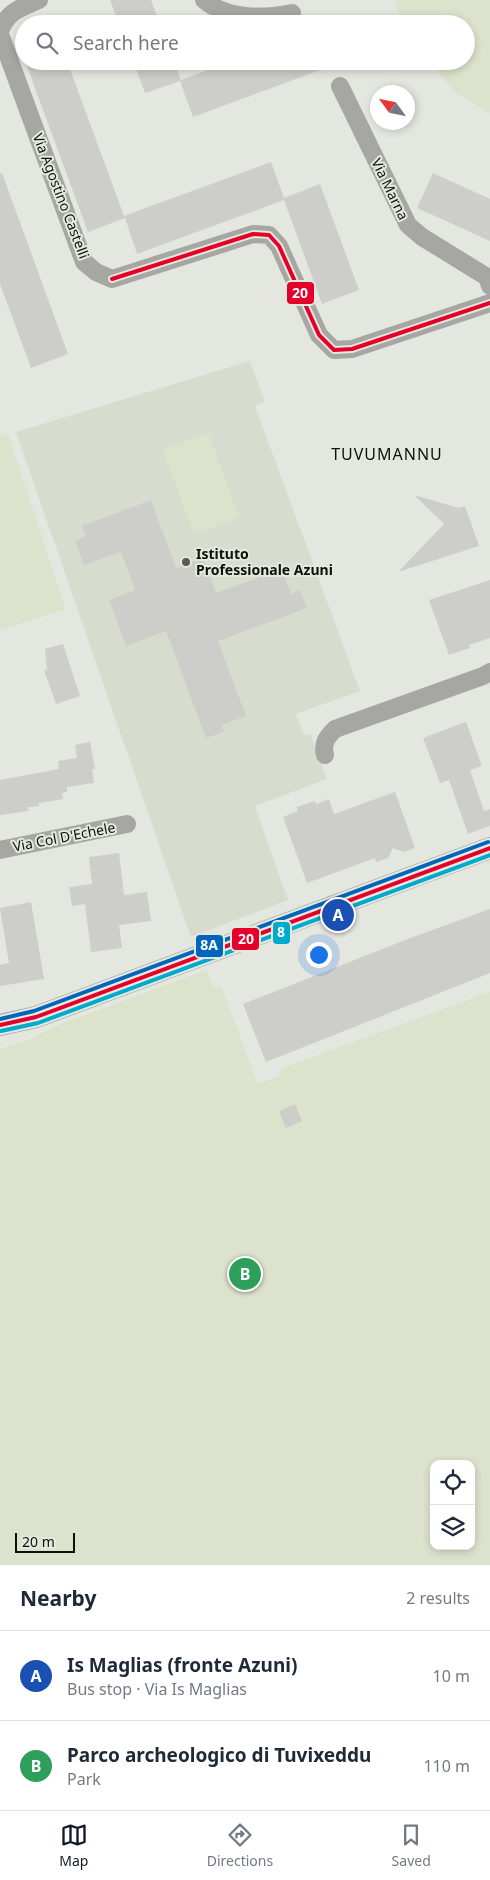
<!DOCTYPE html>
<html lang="en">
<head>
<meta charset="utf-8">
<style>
	:root { --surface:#fff; --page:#f2f2f3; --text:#1f2937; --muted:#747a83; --line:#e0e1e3; --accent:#111827 }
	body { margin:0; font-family:"Noto Sans",sans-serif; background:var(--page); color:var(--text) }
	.controls { position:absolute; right:15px; bottom:15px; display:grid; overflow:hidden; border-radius:10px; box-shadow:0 2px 8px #0003 }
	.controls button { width:45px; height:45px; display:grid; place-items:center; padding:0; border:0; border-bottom:1px solid var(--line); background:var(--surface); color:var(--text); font:25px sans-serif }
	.compass { position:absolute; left:370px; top:85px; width:45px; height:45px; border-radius:50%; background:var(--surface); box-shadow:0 2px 8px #0003; rotate:303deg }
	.scale { position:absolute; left:15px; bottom:12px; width:60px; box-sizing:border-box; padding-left:5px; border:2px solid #0f100c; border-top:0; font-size:14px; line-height:18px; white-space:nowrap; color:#0f100c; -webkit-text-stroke:4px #e5e9dd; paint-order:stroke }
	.you { position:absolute; left:318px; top:954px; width:18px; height:18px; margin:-12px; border:4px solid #fff; border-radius:50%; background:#1a73e8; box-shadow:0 0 0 8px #1a73e833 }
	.badge { display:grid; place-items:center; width:32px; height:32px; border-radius:50%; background:var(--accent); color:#fff; font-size:16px; font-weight:700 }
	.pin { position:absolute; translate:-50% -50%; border:2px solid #fff; box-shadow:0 1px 5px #0006 }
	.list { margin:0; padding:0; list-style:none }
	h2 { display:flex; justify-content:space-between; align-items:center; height:65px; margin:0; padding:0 20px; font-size:21px }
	h2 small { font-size:16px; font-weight:400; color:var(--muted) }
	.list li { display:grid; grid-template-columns:32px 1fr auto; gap:15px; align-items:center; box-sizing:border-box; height:90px; padding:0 20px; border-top:1px solid var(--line) }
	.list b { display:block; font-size:19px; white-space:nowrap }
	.list p { margin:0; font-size:16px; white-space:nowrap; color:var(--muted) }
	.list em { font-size:16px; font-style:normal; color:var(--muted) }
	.icon { flex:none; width:28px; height:28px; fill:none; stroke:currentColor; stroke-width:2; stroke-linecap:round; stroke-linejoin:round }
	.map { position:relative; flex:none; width:490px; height:1565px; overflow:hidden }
	.search { position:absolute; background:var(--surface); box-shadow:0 2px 8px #0003; left:15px; right:15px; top:15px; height:55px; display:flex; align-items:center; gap:12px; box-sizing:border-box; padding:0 18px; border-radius:28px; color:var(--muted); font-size:19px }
	.sheet { height:245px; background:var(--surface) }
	nav { display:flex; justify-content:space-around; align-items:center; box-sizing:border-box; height:70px; border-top:1px solid var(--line); background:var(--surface); font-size:14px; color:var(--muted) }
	nav a { display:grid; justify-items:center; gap:2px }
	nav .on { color:var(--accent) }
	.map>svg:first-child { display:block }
	.built { fill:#d8dccf }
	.green { fill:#dce2cc; fill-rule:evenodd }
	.building { fill:#cdcec9 }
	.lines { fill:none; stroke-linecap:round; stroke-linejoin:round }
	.minor { stroke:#a6a7a2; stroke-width:18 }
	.tertiary { stroke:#a6a7a2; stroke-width:22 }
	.bus-1-casing { stroke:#e5e9dd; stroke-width:8 }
	.bus-2-casing { stroke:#e5e9dd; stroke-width:8 }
	.bus-3-casing { stroke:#e5e9dd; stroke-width:8 }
	.bus-1 { stroke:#e4002b; stroke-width:4 }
	.bus-2 { stroke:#00a9ce; stroke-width:4 }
	.bus-3 { stroke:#0065bd; stroke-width:4 }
	.poi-dot { fill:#5a5b56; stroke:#e5e9dd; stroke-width:2 }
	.labels { text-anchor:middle; stroke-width:4; stroke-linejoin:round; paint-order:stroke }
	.street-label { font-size:14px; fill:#0f100c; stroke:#e5e9dd }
	.poi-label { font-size:14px; font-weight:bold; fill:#0f100c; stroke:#e5e9dd; text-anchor:start }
	.quarter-label { font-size:16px; letter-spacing:1px; fill:#0f100c; stroke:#e5e9dd }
	.line-badge { stroke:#e5e9dd; stroke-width:2 }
	.badge-label { font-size:14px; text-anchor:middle; font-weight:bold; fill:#fff }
</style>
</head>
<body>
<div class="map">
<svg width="490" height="1565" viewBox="0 0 490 1565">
	<rect width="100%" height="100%" fill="#e4e6e0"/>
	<path class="built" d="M250,361l15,41 -10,4 105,285 -64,23 8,21 6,-1 17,45 -72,27 33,94 -97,37 -175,-505z"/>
	<path class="green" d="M395,0h95v113l-33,-19 -29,-33h38v-37h-63z
		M8,434l58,175 -66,21v-193z
		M206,434l1,2 2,-1 30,82 -45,17 -31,-84z
		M206,970l8,19 7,-3 37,98 24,-9 -2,-6 210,-77v573h-490v-516l28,-9 33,-16zM434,1464h37v82h-37z"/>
	<path class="building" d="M110,0h41l9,24h-41z
		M25,61h42l57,155 147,-54 13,36 36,-14 39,106 -37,14 -38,-104 -147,54 -12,-36 -37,14z
		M133,61h41l7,19 51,-19h106l1,2 -146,54 -13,-36 -35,12z
		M2,173l66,181 -37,14 -31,-84v-110z
		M433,173l57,26v42l-73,-33z
		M414,495l45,13 6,-2 14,40 -81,26 46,-48z
		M151,500l25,68 27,-10 13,35 66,-24 9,25 9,-4 7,18 -89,33 28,75 -24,9 2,7 -18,6 -40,-107 -40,15 -17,-46 26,-10 -14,-38 -37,13 -9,-24 11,-5 -4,-10z
		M490,580v58l-21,7 1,3 -21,7 -20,-55z
		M63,644l17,52 -24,8 -12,-34h3l-2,-21z
		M466,722l16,44 -12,4 14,41 6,-2v17l-22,8 -19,-54 -9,3 -17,-45z
		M90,742l5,27h-3l2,14 -27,4v5l-5,1 1,6 -24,4v3l-11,1 1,4 -29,4v-35l59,-11 -1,-8 19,-3 -2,-13z
		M395,792l20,56 -11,4 -11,-4 -5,10 -12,4 -1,-4 -68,25 -24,-66 15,-6 -1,-4 18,-6 1,3 13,-5 5,15z
		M119,853l5,42 23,-3 4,29 -32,4 3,23 -31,4 -6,-48 -13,2 -3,-19 23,-3 -3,-27z
		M31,902l13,77 -44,7v-21l9,-2 -9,-55z
		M490,909v64l-224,89 -23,-58 162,-64z
		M295,1104l7,17 -16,7 -7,-17z"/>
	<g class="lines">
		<path class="minor" d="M204,0c22,19 60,19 88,13
			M0,31c8,-20 20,-23 39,-31
			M0,34l84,228 12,10 16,7 141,-45 16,1 10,11 40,89 15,15 18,-1 138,-46
			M340,86l68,139 14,12 65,40 3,9
			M325,755c-3,-12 2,-18 10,-26l148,-53 7,-4
			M0,850l127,-26"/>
		<path class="tertiary" d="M0,1025l36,-8 454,-169"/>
		<defs>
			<path id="bus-1" d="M112,279l141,-45 16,1 10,11 40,89 15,15 18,-1 138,-46
				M0,1025l36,-8 454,-169"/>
			<path id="bus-2" d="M1,1031l37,-8 452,-168"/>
			<path id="bus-3" d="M0,1019l34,-8 454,-169"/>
		</defs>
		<use href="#bus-1" class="bus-1-casing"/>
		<use href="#bus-2" class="bus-2-casing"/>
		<use href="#bus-3" class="bus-3-casing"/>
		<use href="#bus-1" class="bus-1"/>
		<use href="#bus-2" class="bus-2"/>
		<use href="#bus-3" class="bus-3"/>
	</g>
	<circle class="poi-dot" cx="186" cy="562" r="5"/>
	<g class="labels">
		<g class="street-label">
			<text transform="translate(390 189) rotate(64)" y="5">Via Marna</text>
			<text transform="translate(61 196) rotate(69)" y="5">Via Agostino Castelli</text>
			<text transform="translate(64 837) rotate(-11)" y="5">Via Col D'Echele</text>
		</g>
		<g class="poi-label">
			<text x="196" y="559">Istituto<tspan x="196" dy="16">Professionale Azuni</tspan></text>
		</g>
		<g class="quarter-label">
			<text x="387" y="460">TUVUMANNU</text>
		</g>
	</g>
	<g class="line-badge">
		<rect x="286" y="281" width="29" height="24" rx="5" fill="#e4002b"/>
		<rect x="272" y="921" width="19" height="24" rx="5" fill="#00a9ce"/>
		<rect x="231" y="927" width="29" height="24" rx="5" fill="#e4002b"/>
		<rect x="195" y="934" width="29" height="24" rx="5" fill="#0065bd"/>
	</g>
	<g class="badge-label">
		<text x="300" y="298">20</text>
		<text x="281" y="937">8</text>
		<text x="246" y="944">20</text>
		<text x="209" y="950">8A</text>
	</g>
</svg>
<div class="controls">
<button><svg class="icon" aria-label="locate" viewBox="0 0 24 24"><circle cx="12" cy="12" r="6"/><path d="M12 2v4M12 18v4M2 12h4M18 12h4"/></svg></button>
<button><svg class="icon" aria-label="layers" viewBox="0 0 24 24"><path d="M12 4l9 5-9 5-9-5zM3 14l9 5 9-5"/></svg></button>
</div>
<svg class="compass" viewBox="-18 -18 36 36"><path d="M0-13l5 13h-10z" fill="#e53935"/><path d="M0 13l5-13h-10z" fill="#747a83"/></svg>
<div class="scale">20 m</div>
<div class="you"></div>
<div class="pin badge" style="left:338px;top:915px;background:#1a4fb4">A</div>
<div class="pin badge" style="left:245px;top:1274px;background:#2e9e5b">B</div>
<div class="search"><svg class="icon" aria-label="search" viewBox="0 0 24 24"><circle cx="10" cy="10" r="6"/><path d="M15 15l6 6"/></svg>Search here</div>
</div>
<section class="sheet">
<h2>Nearby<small>2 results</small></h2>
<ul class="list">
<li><span class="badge" style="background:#1a4fb4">A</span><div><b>Is Maglias (fronte Azuni)</b><p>Bus stop · Via Is Maglias</p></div><em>10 m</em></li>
<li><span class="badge" style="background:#2e9e5b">B</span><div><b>Parco archeologico di Tuvixeddu</b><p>Park</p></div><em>110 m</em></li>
</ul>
</section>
<nav>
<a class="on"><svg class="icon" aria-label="map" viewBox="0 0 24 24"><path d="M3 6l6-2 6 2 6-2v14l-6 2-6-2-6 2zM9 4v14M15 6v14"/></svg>Map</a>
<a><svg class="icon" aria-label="directions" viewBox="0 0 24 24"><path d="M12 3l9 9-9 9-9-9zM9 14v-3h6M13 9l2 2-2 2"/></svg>Directions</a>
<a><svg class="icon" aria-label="saved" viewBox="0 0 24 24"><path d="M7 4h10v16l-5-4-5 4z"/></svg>Saved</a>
</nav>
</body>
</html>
